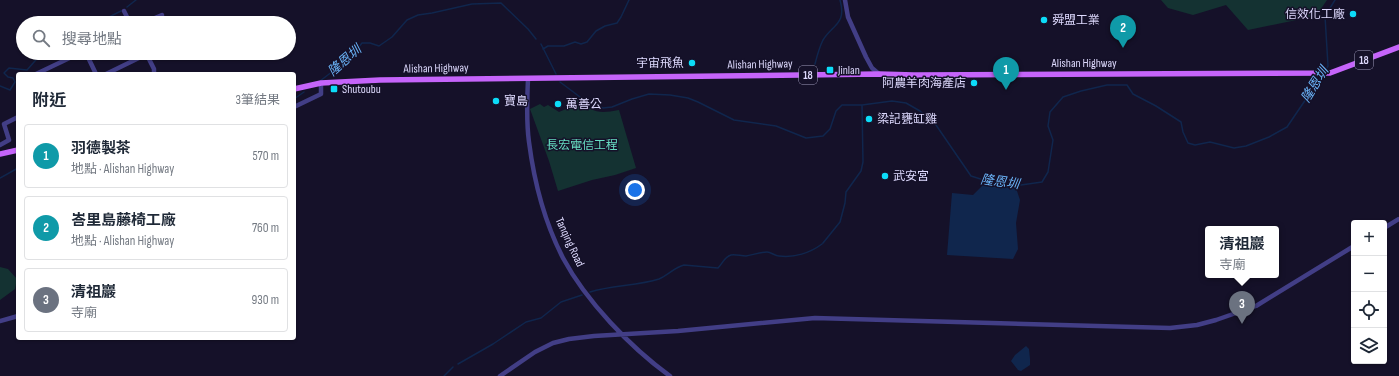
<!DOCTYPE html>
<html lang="zh-TW">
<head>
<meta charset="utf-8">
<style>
	:root { --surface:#fff; --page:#f6f6f7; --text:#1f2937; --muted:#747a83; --line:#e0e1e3; --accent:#ea580c }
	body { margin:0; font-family:"Sofia Sans Condensed","Noto Sans TC",sans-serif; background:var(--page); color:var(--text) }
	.controls { position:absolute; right:12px; bottom:12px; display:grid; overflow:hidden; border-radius:4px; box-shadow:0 1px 3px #0004 }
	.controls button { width:36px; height:36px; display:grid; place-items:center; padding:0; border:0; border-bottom:1px solid var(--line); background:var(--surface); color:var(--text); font:20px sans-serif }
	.you { position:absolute; left:635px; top:190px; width:14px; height:14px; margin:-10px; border:3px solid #fff; border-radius:50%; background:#1a73e8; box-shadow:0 0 0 6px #1a73e833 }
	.badge { display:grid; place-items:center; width:26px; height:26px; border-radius:50%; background:var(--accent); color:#fff; font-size:13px; font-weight:700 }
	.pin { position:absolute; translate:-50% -33px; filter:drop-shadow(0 1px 2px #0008) }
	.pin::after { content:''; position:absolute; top:21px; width:14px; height:12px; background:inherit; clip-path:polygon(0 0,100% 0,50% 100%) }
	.popup { position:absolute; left:1205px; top:226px; width:74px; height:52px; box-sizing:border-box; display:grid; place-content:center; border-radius:4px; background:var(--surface); filter:drop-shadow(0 1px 3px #0005); font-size:13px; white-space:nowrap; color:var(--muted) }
	.popup b { font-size:15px; color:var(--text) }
	.popup::after { content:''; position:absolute; left:50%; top:100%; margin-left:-8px; border:8px solid transparent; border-top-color:var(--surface) }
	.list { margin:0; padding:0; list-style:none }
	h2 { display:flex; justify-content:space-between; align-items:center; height:52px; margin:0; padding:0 16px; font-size:17px }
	h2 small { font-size:13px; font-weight:400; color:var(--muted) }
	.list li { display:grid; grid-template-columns:26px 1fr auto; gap:12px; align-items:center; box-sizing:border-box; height:64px; margin:0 8px 8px; padding:0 8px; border:1px solid var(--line); border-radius:4px }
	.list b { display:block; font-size:15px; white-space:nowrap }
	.list p { margin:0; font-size:13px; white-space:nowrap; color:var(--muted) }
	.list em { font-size:13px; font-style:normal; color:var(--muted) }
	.icon { flex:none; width:22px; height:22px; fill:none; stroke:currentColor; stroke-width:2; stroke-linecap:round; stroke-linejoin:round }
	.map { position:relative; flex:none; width:1399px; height:376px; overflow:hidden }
	.search { position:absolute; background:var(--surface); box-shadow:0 1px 3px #0004; left:16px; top:16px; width:280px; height:44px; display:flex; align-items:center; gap:10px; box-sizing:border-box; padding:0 14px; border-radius:22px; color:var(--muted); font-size:15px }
	.panel { position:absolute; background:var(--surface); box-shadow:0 1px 3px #0004; left:16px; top:72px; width:280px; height:268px; border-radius:4px }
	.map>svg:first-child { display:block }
	.green { fill:#143232 }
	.water { fill:#10264d }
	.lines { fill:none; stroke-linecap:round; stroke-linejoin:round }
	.stream { stroke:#10264d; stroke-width:1.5 }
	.minor { stroke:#423e86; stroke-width:4.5 }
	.major { stroke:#c564fa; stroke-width:5.5 }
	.poi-dot { fill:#0cdcf8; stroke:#151129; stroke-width:1.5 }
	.labels { text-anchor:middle; stroke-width:3; stroke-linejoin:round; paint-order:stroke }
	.shield { fill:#151129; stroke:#a29ebe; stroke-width:1 }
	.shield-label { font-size:11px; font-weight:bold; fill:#dedafe }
	.poi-label { font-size:12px; fill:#dedafe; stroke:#151129; text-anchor:start }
	.street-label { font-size:12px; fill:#dedafe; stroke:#151129 }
	.park-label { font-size:12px; fill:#67ddc2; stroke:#151129 }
	.water-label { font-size:13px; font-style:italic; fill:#6bb5fa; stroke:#151129 }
</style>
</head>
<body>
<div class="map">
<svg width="1399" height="376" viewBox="0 0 1399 376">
	<rect width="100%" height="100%" fill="#151129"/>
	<path class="green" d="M1161,0h166l-11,16 -68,14 -22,-25 -33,10 -25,-7z
		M577,98c15,15 22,16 42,12l17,58 -21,7 -23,5 -34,11 -9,-30 -19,-52 10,-5 4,3 4,-2 11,7 7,-3z
		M0,267l8,2 9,10 -2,10 -15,11z"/>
	<path class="water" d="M984,184l32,4 4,12 -4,23 2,26 -5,10 -66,-4 5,-62 21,2z
		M1026,346l3,3 1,10v6l-9,6 -3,-1 -7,-9 4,-6z"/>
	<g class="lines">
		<path class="stream" d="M127,7l9,-7
			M72,23h12l25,-6 12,-6
			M541,44l15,30
			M543,49l5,-3h16l11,-4 6,2 6,-2 9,-11 9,-5 12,-3 4,-6 8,-17
			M815,64c2,-8 4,-16 8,-24 9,-15 24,-16 17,-40
			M1325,71l3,-5 -3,-50 10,-16
			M320,81l30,-23 12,-15h8l9,3 13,-9 15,-17 11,-5 14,-2 40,-9 29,-1 27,26 8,10
			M560,82l24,18 19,8 9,-1 20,-8 17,-5 21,1 18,3 10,4 36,18 42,6 30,12 17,-2 7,-7 6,-18 6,-6h20l30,-4 14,2 14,8 16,14 35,51 16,5 17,-2 17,6 21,-3 6,-10 5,-32 -5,-14 2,-14 13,-15 18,-6 26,-6h20l6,9 23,12 25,16 2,10 5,11 7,2 15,-3 24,6 12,-2 23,-9 18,-10 36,-53
			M0,86l10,4 5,-8 -2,-4 -5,-1 -4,-4 5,-5 18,2 15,-17
			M294,99l10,-7
			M0,178l18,-10
			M823,243l17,-21 5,-19 1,-11 15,-21 2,-9 -1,-57
			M590,292c22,-7 47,-6 69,-13 9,-4 16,-12 25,-14l34,3c5,-5 6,-11 13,-13 4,-1 10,1 15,1 6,-1 15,-4 21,-4 4,0 8,4 12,4 15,2 31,-3 43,-12
			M458,364l35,-20 33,-22 15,-4 20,-16 21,-7
			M444,376l9,-9"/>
		<path class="minor" d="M845,0l3,17 18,40 6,11 7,6
			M124,11l6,12
			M143,23l19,-8
			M86,53l10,21
			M146,53l8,16v5
			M36,74l44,-21
			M106,74l41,-20
			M528,79c-1,21 -2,42 1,63 5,39 16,81 34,116 23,43 68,90 107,118
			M294,107l27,-13v-11
			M0,145l9,-5 -5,-16 14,-7
			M1384,228l15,-9
			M0,321l18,-5
			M500,376l35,-24 18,-9 16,-4 25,-3 84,-5 137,-13 355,10 27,-3 19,-5 40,-14 98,-60"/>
		<path class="major" d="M294,89l27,-6 59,-3 499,-6 35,1 416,-2 69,-26
			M0,154l18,-4"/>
	</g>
	<g class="poi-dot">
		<circle cx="1353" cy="14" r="4"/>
		<circle cx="1044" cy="20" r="4"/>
		<circle cx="692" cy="63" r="4"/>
		<rect x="826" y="66" width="8" height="8" rx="2"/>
		<circle cx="974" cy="83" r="4"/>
		<rect x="330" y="85" width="8" height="8" rx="2"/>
		<circle cx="496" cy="101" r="4"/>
		<circle cx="558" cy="104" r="4"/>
		<circle cx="869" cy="119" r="4"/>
		<circle cx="885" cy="176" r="4"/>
	</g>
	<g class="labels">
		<g class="shield">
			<rect x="1355" y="51" width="18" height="18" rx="3"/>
			<rect x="799" y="66" width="18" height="18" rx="3"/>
		</g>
		<g class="shield-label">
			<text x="1364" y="64">18</text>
			<text x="808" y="79">18</text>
		</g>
		<g class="poi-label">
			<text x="1345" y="18" text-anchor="end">信效化工廠</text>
			<text x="1052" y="24">舜盟工業</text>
			<text x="684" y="67" text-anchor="end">宇宙飛魚</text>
			<text x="838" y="74">Jinlan</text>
			<text x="966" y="87" text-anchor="end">阿農羊肉海產店</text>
			<text x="342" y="93">Shutoubu</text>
			<text x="504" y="105">寶島</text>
			<text x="566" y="108">萬善公</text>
			<text x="877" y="123">梁記甕缸雞</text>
			<text x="893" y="180">武安宮</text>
		</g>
		<g class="street-label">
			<text x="1084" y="67">Alishan Highway</text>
			<text transform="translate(760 64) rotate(-1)" y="4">Alishan Highway</text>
			<text transform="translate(436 68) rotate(-1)" y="4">Alishan Highway</text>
			<text transform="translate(570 242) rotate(65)" y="4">Tanqing Road</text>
		</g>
		<g class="park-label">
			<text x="582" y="149">長宏電信工程</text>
		</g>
		<g class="water-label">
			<text transform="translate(344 60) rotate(-41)" y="5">隆恩圳</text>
			<text transform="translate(1314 84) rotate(-58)" y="5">隆恩圳</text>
			<text transform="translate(1000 181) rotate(8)" y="5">隆恩圳</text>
		</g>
	</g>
</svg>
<div class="controls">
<button>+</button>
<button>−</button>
<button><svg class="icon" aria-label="locate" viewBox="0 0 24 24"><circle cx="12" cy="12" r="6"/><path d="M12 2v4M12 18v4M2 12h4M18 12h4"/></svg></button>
<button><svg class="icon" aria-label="layers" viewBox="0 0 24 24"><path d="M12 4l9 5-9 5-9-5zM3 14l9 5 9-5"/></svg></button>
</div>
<div class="you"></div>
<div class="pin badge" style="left:1006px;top:90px;background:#0f9aa8">1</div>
<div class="pin badge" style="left:1123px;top:48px;background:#0f9aa8">2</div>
<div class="pin badge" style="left:1242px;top:324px;background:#6b7280">3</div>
<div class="popup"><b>清祖巖</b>寺廟</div>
<div class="search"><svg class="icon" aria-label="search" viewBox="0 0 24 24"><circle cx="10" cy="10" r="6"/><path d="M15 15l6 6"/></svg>搜尋地點</div>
<section class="panel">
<h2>附近<small>3筆結果</small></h2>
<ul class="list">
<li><span class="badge" style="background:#0f9aa8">1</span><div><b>羽德製茶</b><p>地點 · Alishan Highway</p></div><em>570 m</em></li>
<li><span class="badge" style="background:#0f9aa8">2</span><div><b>峇里島藤椅工廠</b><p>地點 · Alishan Highway</p></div><em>760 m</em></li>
<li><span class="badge" style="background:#6b7280">3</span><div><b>清祖巖</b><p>寺廟</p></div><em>930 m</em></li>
</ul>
</section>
</div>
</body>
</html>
